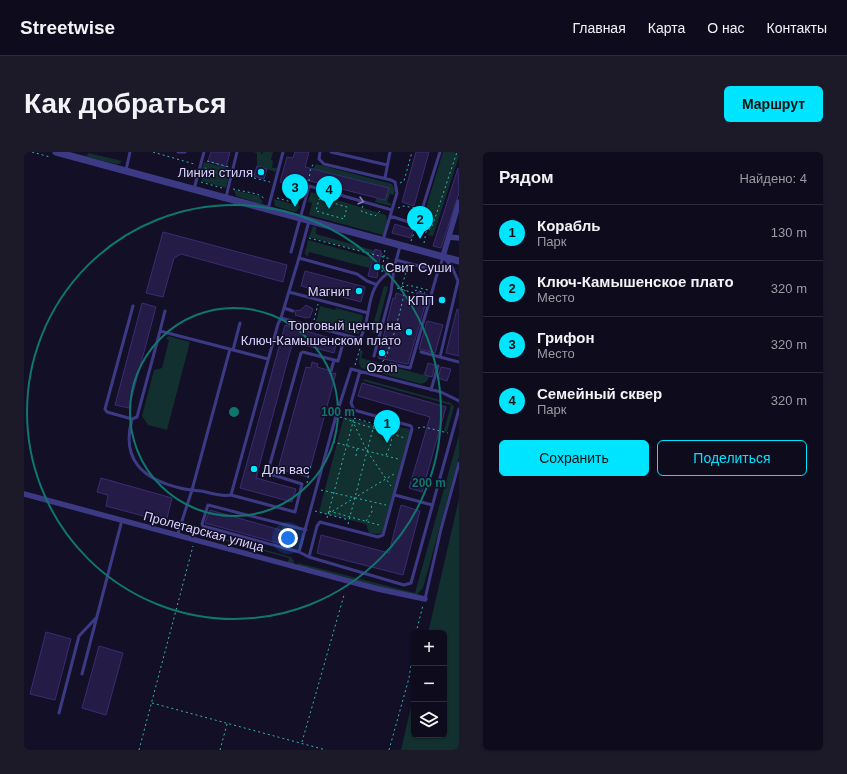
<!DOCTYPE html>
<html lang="ru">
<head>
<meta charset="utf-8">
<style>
	:root { --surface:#0e0b1c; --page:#1c1929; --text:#f1f3f6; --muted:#9b9ba3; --line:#2e2b3b; --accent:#00e5ff }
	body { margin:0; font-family:Helvetica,sans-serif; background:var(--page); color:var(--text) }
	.controls { position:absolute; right:12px; bottom:12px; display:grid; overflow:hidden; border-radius:6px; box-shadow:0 1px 3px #0004 }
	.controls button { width:36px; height:36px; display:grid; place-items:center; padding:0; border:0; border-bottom:1px solid var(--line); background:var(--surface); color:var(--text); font:20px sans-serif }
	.you { position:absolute; left:264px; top:386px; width:14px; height:14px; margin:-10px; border:3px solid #fff; border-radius:50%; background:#1a73e8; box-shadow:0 0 0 6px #1a73e833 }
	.badge { display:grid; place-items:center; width:26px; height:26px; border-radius:50%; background:var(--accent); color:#111; font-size:13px; font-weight:700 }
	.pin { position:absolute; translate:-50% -33px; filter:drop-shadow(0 1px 2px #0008) }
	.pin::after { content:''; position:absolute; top:21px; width:14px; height:12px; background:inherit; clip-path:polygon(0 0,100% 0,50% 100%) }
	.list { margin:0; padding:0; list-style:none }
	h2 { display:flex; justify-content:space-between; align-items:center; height:52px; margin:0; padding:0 16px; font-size:17px }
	h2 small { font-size:13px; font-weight:400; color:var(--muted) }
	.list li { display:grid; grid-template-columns:26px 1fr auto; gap:12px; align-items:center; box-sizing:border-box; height:56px; padding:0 16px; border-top:1px solid var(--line) }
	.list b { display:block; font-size:15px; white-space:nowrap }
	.list p { margin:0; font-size:13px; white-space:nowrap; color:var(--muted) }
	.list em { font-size:13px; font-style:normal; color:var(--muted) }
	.actions { display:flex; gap:8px; padding:12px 16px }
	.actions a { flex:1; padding:9px 0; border:1px solid var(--accent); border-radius:6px; text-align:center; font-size:14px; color:var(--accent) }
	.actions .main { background:var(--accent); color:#111 }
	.icon { flex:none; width:22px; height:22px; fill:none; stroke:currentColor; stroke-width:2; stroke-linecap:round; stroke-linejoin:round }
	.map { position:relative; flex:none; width:435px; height:598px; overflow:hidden; border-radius:6px }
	header { display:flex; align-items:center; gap:24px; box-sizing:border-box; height:56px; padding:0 20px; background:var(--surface); border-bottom:1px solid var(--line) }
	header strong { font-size:19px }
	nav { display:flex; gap:22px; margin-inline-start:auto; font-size:14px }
	.intro { display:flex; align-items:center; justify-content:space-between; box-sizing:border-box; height:96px; padding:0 24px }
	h1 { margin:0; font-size:28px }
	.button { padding:10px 18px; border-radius:6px; background:var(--accent); color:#111; font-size:14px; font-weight:700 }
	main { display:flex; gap:24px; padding:0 24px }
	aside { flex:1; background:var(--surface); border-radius:6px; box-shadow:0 1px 3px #0004 }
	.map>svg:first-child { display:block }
	.green { fill:#12302f }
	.building { fill:#241b47; stroke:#3b2d73 }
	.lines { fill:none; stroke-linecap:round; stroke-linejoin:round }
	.path { stroke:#2fb8b0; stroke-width:1; stroke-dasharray:2 3; stroke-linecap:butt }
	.service { stroke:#3d3a85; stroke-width:3 }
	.minor { stroke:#3d3a85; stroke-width:5.5 }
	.tertiary { stroke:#3d3a85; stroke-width:7 }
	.oneway { stroke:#837fbc }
	.ring { fill:none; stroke:#0f766e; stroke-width:2 }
	.poi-dot { fill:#00e5ff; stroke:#130f26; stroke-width:1.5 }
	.labels { text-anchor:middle; stroke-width:3; stroke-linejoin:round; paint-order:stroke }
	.poi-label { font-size:13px; fill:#d9d4ff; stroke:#130f26; text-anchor:end }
	.street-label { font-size:13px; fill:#d9d4ff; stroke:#130f26 }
	.centre { fill:#0f766e; stroke:#130f26; stroke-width:2 }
	.ring-label { font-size:12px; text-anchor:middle; font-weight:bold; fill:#0f766e; stroke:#130f26; stroke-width:3; stroke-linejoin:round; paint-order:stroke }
</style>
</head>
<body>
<header>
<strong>Streetwise</strong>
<nav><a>Главная</a><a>Карта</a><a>О нас</a><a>Контакты</a></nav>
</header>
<div class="intro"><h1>Как добраться</h1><a class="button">Маршрут</a></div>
<main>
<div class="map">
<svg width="435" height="598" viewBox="0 0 435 598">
	<rect width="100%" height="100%" fill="#130f26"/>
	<path class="green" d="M43,0l20,4 1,-3 34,8 -3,3h-3z
		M229,0h8l1,3 1,-3h10l-2,8 2,1 -1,7h5l-1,4 -19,-6v-13z
		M419,0h16v4l-26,80 -5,-1 3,-12 -9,-2z
		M180,10l27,7 -5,19 -24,-7 -1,-10z
		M292,12l76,20 3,6 -1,5 -4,-1 -3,8 5,2 -1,2 -16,-4 1,-4 9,2 3,-12 -75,-19z
		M210,38l25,6 4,7h-5l-22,-7z
		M287,40l75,23 1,6 -4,14 -74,-20 3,-12 -4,-1z
		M250,47l26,7 -3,5 -3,1 -19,-6z
		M289,74l3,1v7l67,19 -1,4 -73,-20z
		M284,88l64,18 -3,10 -60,-16 -2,5 -2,-4z
		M360,134l4,1 -12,46 -5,-1z
		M296,154l15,4 1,-2 26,7 1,2 -4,17 -9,-1 -34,-11z
		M144,184l22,6 -23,88 -19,-5 -6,-9 12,-46 8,-2 7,-28 -3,-1z
		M336,198l3,1 -2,7 62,17 5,-12 -3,12 5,1 -4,6 -5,2 -60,-16 -2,-5z
		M340,227l87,24 3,4 -7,25 -3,-1 7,-26 -88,-24z
		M320,264l48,14 3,-4 14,3 2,3 -29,101 -4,1 -9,-1 -3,-9 -47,-12z
		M435,283v22l-36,131 -7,8 -119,-30 1,-3 117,30z
		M435,347v251h-58l13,-56v41h30v-102h-16z
		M259,374c13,3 18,4 13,18h-6l2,-9 -11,-4z
		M174,379l93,26 3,4 -1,5 -6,-1 2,-7 -91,-25z"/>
	<path class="building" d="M187,0h19l-4,15 -18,-6z
		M271,0h14l-4,15 84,21 -4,12 -83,-21 -2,9 -20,-6 7,-25 6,1z
		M392,0h13l-15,54 -12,-4z
		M233,14l10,3 -3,10 -10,-3z
		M434,16l1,25 -18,55 -8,-2z
		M371,72l18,6 -2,8 -19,-5z
		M139,80l124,33 -4,17 -102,-28 -7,4 -11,39 -17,-4z
		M351,97l6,2 -4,27 -9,-2z
		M281,119l60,16 -4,15 -60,-16z
		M393,140l11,3 -20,69 -30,-6 15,-60 2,1 1,-6 20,6z
		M118,151l14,4 -27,101 -14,-3z
		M282,153l7,4 -3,8 -4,1 -11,-3 1,-5 3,1z
		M433,157l2,1v46l-13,-3z
		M403,169l16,4 -8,28 -16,-4z
		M261,173l52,15 -3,13 -41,-11 -5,17 -32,119 40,11 -4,13 -52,-14z
		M288,210l6,2 -1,3 11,3 2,4 6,-1 -28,104 -30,-8 28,-102 5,1z
		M404,211l7,2 -3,12 -7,-2z
		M417,215l10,2 -4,12 -9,-3z
		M338,231l84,24 -24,85 -13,-4 21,-71 -72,-21z
		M77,326l71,20 -6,24 -60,-16 2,-11 -11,-3z
		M377,353l19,6 -17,64 -86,-22 4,-18 68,18z
		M186,358l74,21 -3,13 -76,-21z
		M22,480l25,7 -16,61 -25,-6z
		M75,494l24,7 -17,62 -24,-7z"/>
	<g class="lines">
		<path class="path" d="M8,0l18,5
			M129,0l41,12
			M183,9l22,6
			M181,16l21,8
			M230,26l16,4
			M285,29l1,-10 4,-9
			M177,30l21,6
			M376,31l4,-2 8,-29
			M209,37l24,5 7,4
			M253,46l22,6
			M306,50l-11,-3 -3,12 28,8 3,-12 -17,-5 2,-5
			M339,54l-2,5 14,5 5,-5
			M374,56l5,-2 13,2
			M285,86l82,21
			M387,89l3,-8
			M400,91l2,-11 6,-5 25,-75
			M358,120l3,-23
			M378,134l3,1 3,-2 20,5
			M373,136l17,5 2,-3 9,3
			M377,137l6,-20
			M290,168l4,-16
			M361,185l6,1
			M367,190l-6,15c5,-3 18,-57 20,-67
			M331,213l6,-20
			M353,218l8,-12
			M330,263l-1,7 14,29 24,35
			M316,265l12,4
			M330,266l38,11 2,-3
			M394,276l6,-1 24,6
			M309,290l65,17
			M362,303l5,-11 1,-10
			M332,304l1,-7
			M283,331l4,-19
			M297,338l65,15
			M291,359l34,9
			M305,359l50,14 2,-1
			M304,362l66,-40
			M303,366l26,-96 52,16
			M342,369l6,-9 -1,-9
			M324,372l27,-103
			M392,481l7,-28
			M128,551l174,47
			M278,590l42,-147
			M115,598l54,-204
			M196,598l7,-26
			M365,598l20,-72 5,-32"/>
		<path class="service" d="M154,0h7
			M296,0l-1,7 5,5 67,16 4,2 2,11 -14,47
			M307,0l56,13
			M102,18l4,-18
			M361,26l5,-26
			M170,37l10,-37
			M202,45l11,-45
			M244,57l15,-57
			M366,64l22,7
			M285,69l-10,37 58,16 10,7 8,3
			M392,77l24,-77
			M267,100l18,-66 83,24
			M275,106l-18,60 -3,6 -47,171 64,17 7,-28 -32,-10 -2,-3 33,-118 2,-1 35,9 7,-25
			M421,107l7,8 6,14 -18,76 19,5
			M372,108l42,11 5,-13
			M265,140l79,21
			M109,154l-28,103 2,3 25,7 5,-2 23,-86
			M260,156l9,3
			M141,159l-5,20 108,28
			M257,166l79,21c14,-26 2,-52 34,-70l6,-23
			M209,198l7,-27
			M397,200l19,5
			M350,204l17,-64 3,-23
			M367,212l19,4 28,-97
			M307,219l3,-11
			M407,238l7,-24
			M108,267c-11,40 10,60 48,69 7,2 14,2 21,3 11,2 19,6 30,4
			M371,343l37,10
			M282,378l-98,-25 -6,19 1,2 96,26 10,5 8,-31 3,-4 58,15 5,-2 29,-106 -1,-3 -57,-16 -3,-7 9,-32
			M153,384l15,-46 38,-141
			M275,400l37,-136 15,-47 90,23 18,9
			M285,405l95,28 7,-2 48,-174
			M401,447l16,-70 18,-66
			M58,522l39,-150
			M35,561l20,-77 17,-18"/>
		<path class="minor" d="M425,85l10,1
			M419,104l16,-54
			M0,342l354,95 47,10"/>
		<path class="tertiary" d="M32,0l403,109"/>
	</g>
	<defs><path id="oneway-chevron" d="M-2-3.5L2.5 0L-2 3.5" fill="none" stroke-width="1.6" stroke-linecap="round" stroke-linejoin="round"/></defs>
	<use class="oneway" href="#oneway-chevron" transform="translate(337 49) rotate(16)"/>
	<g class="ring">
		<circle cx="210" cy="260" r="104"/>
		<circle cx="210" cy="260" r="207"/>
	</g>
	<g class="poi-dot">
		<circle cx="237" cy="20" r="4"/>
		<circle cx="353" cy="115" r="4"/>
		<circle cx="335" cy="139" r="4"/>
		<circle cx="418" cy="148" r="4"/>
		<circle cx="385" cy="180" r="4"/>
		<circle cx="358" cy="201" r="4"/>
		<circle cx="230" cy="317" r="4"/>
	</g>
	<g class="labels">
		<g class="poi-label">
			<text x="229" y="25">Линия стиля</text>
			<text x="361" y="120" text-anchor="start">Свит Суши</text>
			<text x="327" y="144">Магнит</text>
			<text x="410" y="153">КПП</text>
			<text x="377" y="178">Торговый центр на<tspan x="377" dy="15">Ключ-Камышенском плато</tspan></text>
			<text x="358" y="220" text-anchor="middle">Ozon</text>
			<text x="238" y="322" text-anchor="start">Для вас</text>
		</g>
		<g class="street-label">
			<text transform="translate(180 379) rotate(15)" y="5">Пролетарская улица</text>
		</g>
	</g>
	<circle cx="210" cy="260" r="6" class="centre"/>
	<g class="ring-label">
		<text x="314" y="264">100 m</text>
		<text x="405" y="335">200 m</text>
	</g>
</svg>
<div class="controls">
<button>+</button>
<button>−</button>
<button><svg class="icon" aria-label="layers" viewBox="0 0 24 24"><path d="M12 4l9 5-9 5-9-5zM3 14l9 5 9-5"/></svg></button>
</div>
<div class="you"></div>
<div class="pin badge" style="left:363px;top:291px">1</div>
<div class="pin badge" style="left:396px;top:87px">2</div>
<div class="pin badge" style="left:271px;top:55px">3</div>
<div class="pin badge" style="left:305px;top:57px">4</div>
</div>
<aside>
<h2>Рядом<small>Найдено: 4</small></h2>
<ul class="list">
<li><span class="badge">1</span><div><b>Корабль</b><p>Парк</p></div><em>130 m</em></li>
<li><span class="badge">2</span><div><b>Ключ-Камышенское плато</b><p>Место</p></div><em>320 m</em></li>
<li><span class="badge">3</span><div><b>Грифон</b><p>Место</p></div><em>320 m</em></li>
<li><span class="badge">4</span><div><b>Семейный сквер</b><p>Парк</p></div><em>320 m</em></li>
</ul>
<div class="actions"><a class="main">Сохранить</a><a>Поделиться</a></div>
</aside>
</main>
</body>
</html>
